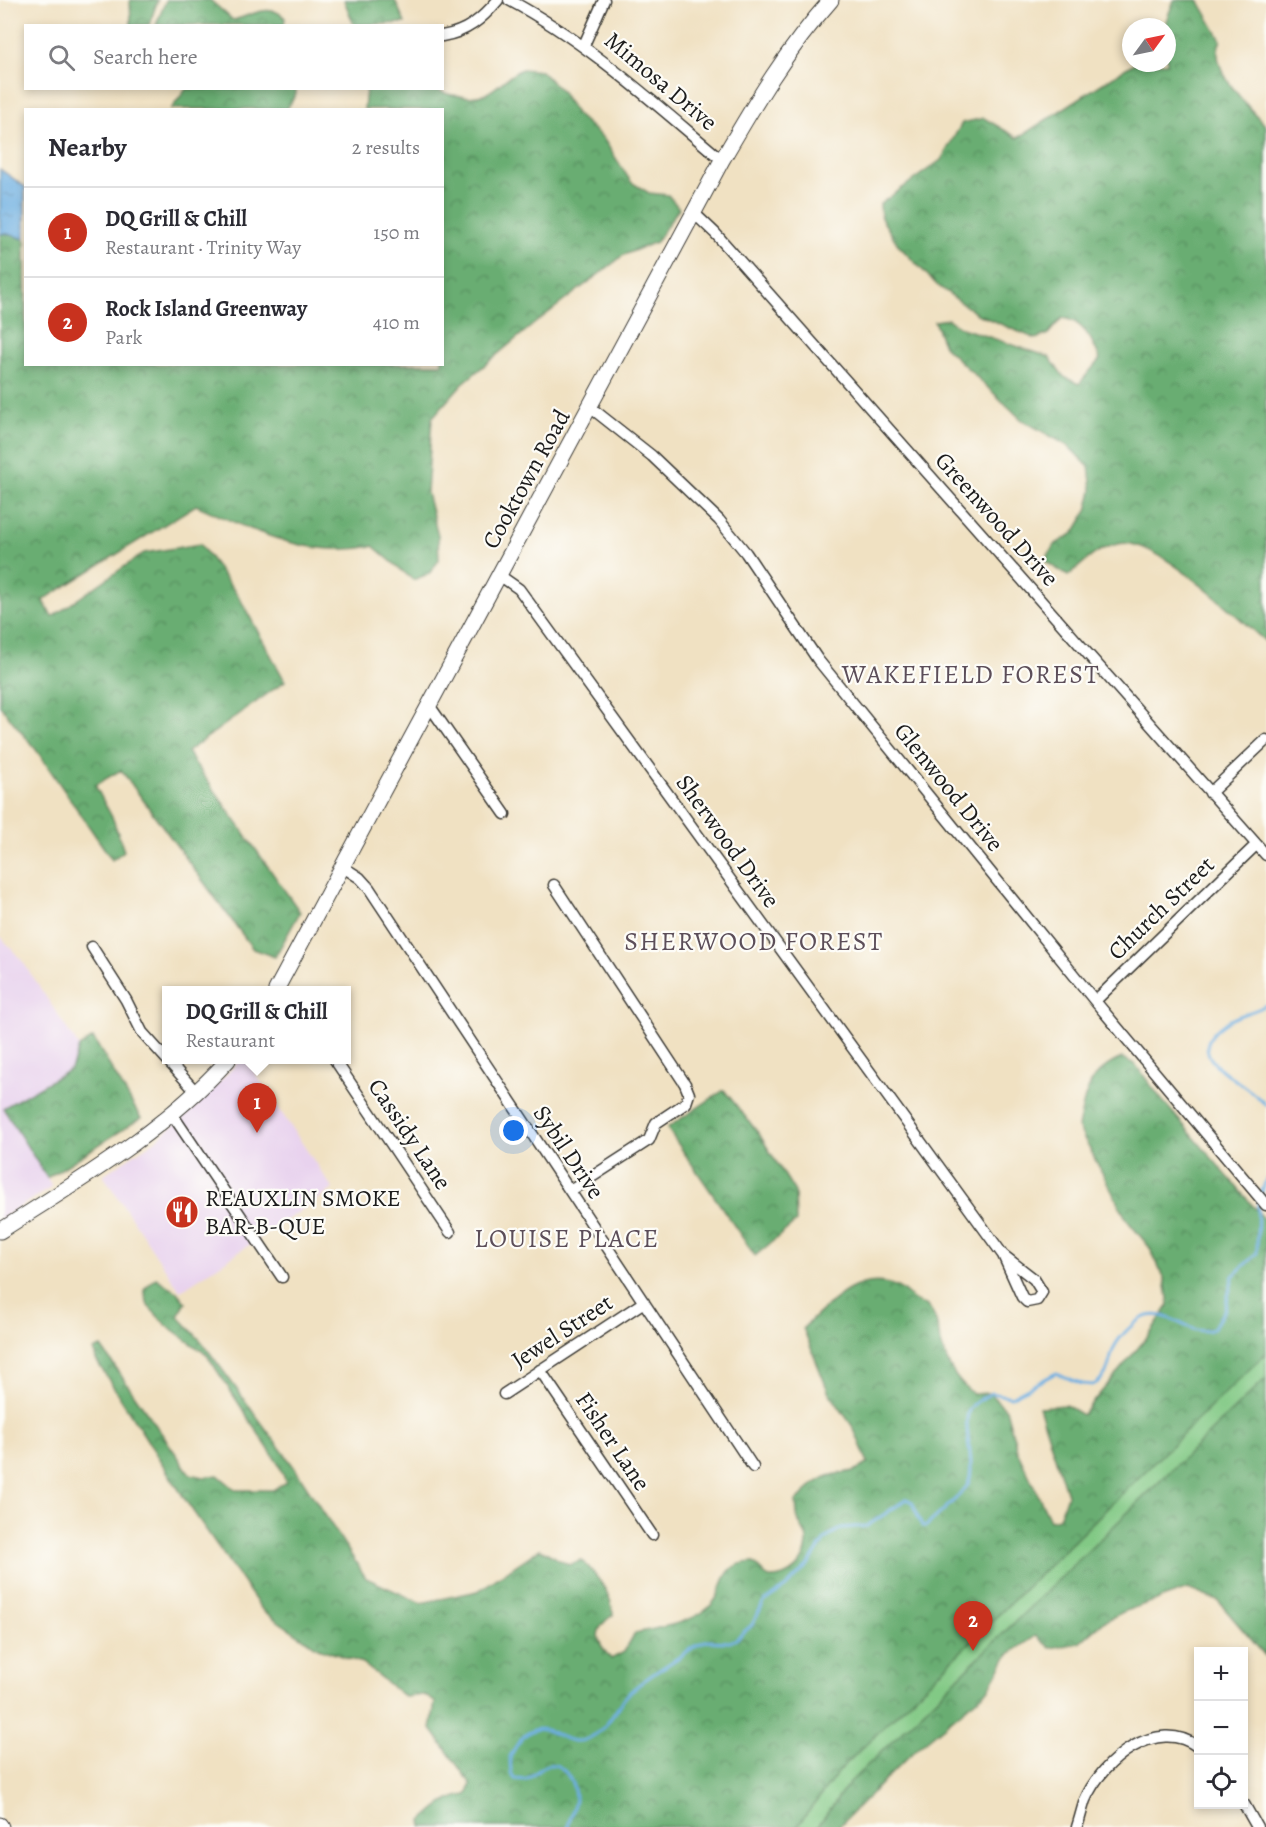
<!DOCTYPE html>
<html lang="en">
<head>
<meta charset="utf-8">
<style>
	:root { --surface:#fff; --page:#f7f7f7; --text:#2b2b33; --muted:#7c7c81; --line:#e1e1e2; --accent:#c8321e }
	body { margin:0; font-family:Alegreya,serif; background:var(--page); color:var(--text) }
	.controls { position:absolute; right:18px; bottom:18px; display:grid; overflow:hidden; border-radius:0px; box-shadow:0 3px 9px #0003 }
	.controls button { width:54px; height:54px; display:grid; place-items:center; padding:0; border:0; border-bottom:2px solid var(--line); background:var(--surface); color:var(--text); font:30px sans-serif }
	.compass { position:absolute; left:1122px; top:18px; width:54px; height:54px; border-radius:50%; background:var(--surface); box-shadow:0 3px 9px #0003; rotate:57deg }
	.you { position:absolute; left:514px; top:1131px; width:21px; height:21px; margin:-15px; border:4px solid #fff; border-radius:50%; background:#1a73e8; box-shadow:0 0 0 9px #1a73e833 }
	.badge { display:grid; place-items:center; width:39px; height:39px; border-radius:50%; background:var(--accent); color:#fff; font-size:20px; font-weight:700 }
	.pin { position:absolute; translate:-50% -50px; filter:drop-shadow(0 2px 3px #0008) }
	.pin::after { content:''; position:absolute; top:32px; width:21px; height:18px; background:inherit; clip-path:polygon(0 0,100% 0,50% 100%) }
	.popup { position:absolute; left:162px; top:986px; width:189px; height:78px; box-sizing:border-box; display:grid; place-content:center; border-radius:0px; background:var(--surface); filter:drop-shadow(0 2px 4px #0005); font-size:20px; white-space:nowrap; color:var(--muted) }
	.popup b { font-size:22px; color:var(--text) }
	.popup::after { content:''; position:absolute; left:50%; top:100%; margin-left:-12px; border:12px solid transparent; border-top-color:var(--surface) }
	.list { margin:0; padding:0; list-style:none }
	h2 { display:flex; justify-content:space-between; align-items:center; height:78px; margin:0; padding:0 24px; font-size:26px }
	h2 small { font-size:20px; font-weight:400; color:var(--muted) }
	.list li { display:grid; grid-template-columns:39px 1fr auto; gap:18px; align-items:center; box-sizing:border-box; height:90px; padding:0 24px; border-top:2px solid var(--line) }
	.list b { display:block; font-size:22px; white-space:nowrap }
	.list p { margin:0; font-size:20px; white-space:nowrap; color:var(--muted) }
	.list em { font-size:20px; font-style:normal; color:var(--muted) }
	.icon { flex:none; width:33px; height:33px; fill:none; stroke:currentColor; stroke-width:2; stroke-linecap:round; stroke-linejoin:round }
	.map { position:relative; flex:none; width:1266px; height:1827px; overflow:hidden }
	.search { position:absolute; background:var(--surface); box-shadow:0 3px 9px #0003; left:24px; top:24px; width:420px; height:66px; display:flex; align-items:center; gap:15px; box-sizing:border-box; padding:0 21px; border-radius:0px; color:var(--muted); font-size:22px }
	.panel { position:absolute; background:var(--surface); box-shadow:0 3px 9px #0003; left:24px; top:108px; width:420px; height:258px; border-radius:0px }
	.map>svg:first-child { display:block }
	.built { fill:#e8d2ee }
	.forest { fill:url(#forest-crowns); stroke:#426447; stroke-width:1.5 }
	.park { fill:#82c985; stroke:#4f7250; stroke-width:1.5 }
	.water { fill:url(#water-ripples); stroke:#44667e; stroke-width:1.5 }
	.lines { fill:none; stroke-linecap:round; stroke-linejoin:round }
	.stream { stroke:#6dafe1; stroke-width:3 }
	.street-casing { stroke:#3c3a35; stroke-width:13 }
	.secondary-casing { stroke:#3c3a35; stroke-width:17 }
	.street { stroke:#fff; stroke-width:10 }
	.secondary { stroke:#fff; stroke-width:15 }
	.labels { text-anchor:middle; stroke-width:4.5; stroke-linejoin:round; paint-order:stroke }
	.street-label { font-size:24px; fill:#1c1c1c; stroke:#fdfcf7 }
	.poi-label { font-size:24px; fill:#1c1c1c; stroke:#fdfcf7; text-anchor:start }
	.neighbourhood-label { font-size:26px; letter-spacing:1.5px; fill:#5c4e59; stroke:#fdfcf7 }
</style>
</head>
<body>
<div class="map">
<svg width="1266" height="1827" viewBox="0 0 1266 1827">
	<defs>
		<pattern id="forest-crowns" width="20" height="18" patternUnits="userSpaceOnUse" patternTransform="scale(1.5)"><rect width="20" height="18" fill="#69ad72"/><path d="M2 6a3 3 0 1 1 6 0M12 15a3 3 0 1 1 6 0" fill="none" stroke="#568c5d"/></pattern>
		<pattern id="water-ripples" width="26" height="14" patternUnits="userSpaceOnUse" patternTransform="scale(1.5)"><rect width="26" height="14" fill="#6dafe1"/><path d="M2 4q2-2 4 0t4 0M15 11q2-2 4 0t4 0" fill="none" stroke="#598eb6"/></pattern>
	</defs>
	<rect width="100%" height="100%" fill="#fdfcf7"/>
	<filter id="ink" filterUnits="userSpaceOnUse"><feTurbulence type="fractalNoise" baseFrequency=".0167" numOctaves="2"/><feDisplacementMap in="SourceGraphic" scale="12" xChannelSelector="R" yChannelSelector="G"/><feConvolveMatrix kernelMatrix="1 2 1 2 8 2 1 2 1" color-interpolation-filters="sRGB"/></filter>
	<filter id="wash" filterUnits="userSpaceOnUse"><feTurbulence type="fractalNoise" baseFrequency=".008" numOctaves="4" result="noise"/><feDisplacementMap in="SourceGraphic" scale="24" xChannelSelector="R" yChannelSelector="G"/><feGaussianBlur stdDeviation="1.35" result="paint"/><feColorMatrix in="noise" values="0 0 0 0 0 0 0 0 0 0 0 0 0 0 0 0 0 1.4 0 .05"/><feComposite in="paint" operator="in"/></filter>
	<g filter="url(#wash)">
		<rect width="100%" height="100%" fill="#f0e1c2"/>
		<path class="built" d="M0,936l23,26 56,85 -8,22 -68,39 49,79 -52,32z
			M240,1060h6l87,129 -153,102 -77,-116 53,-35 39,-32z"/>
		<path class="forest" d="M130,0h28l-9,25h-18z
			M166,0h44l23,20c17,-4 38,-18 52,-2l-1,7h-128z
			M344,0h51l10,23 -51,2z
			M1174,0h24l23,40c-15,27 27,66 45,86v516c-28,-24 -111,-107 -148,-98 -21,4 -34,19 -50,32l-23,-15 9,-16 20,-12 13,-22 5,-21 -3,-23 -21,-21 -46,-26 -78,-74 -10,-25 14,-2 11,8 90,30 15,20 15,7 21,-25c-7,-18 -17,-39 -38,-41l-14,16 -12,5 -59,-25 -40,-29 -38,-39 -18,-28 -1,-14 61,-44 21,-37 22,-5 34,20 116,-75h33l-1,-42z
			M522,69l19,2 20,20 16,24 26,23 28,44 18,11 19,2 11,13 -23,34 -32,13 -90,69 -72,60 -30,34 -5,75 11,42 1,25 -10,14 -16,6 -40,-34c-64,13 -120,-15 -177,-41l-153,95 9,17 92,-64 56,-9 39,53 46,84 -98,71 113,160 -25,45 -22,-8 -132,-179 -26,15 18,34 11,32 -12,9 -75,-109 -37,-45v-471l4,-2 21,6 1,125h416v-254l-78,-1 2,-20h71c7,5 14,6 23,7 33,5 35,-14 62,-27z
			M186,89l110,-1v6l-9,15h-116z
			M93,1038l48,80 -94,60 -44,-70 68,-39 8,-22z
			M1122,1058l13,6 27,36 104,121v132l-426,417 -43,57h-374l-1,-6c14,-13 26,-24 45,-26l4,-11 -40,-55 4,-27 -11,-7 -19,2 -43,-34 -44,-15 -55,-37 -75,-107 -92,-144 -2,-10 7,-3 89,127 13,3 15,-2 18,15h37l13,-8 -7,-17 -72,-110 -41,-30 -18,-19 -4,-17 12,-11 21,14 9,11 -8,13 24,26 92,125 72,111 55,25 57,-12 62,-42 29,16 13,-5c15,16 30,33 31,55 -22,15 -17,26 -2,44l13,-7 11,-19c22,-5 53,-9 72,-24 21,-16 9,-46 46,-47l16,16c20,1 37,-14 38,-36 1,-7 -6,-15 -9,-22 -2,-6 -1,-13 -2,-19 10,-9 22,-23 36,-26 16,-4 22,-1 36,-12l-15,-36 -25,-36 -25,-63c26,-24 54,-57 92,-42 13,5 16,17 31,19 13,14 10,21 15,38 6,21 14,37 32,51l16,-1 17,16 11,41 33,70 9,-2 8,-23 -28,-88 27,-2 16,10 66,-79 21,-31 -4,-25 -15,-32 -23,-28 -49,-93c8,-35 9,-54 44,-69z
			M724,1090l35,44 36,58 1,30 -41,34 -88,-128z
			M1266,1378v279l-48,-56 -30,-12 -63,22 -22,11 -24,21 -29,5 -14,-12 -28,19 -20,35 -72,59 -78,78h-21l32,-44z"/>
		<path class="park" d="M1266,1353v25l-417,405 -32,44h-20l43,-57z"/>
		<path class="water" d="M0,169l25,18v52l-21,-6 -4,2z"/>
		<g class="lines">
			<path class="stream" d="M1266,1005c-13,8 -29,9 -42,19 -49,35 22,54 42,82
				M1261,1195l5,-16
				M568,1827c2,-9 6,-19 7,-28 0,-15 -11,-40 -30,-33 -7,3 -12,10 -19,14l-11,-1 -4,-6 -1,-16c29,-58 48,-5 77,-18 24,-11 28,-32 43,-47 19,-18 44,-30 65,-46l10,-5 25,1 6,-3 16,-14 12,-23 22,-15 22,-22 17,-26 16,-11 26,-2 40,-27 5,3 10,24h4c9,-8 38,-33 42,-42 10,-22 -10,-64 4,-78 5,-6 13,-9 19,-13l20,4 45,-24 26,11 11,1c16,-8 15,-20 20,-35 4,-11 18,-25 28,-31 26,-15 48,20 72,10l12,-20 8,-33 24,-23 1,-52"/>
		</g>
	</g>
	<g filter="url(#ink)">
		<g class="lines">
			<defs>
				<path id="street" d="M509,0c79,42 145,103 213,160
					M442,36c25,-4 40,-17 56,-36
					M584,45l20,-45
					M695,214l20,19 551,622
					M590,407l62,49 67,64 27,33 72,107 277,341 171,204
					M499,575l20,14 484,666 19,42 5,5 10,-2 5,-8 -8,-13 -31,-24
					M429,705l76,109
					M1210,793l56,-53
					M343,867l17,11 9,10 384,579
					M554,885l131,199 4,10 -3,9 -30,20 -7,17 -79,51
					M92,947l34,53 16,32 55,61
					M1095,1001l161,-156
					M335,1060l115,172
					M172,1114l110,163
					M540,1370l112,165
					M504,1394l140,-92
					M1244,1804l13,23
					M1077,1827c3,-9 5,-18 8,-27 17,-40 72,-84 113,-53"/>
				<path id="secondary" d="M276,990l446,-830c35,-60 63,-108 109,-160
					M0,1231c80,-51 164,-100 228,-171
					M0,1825l1,2"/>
			</defs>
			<use href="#street" class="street-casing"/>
			<use href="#secondary" class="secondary-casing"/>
			<use href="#street" class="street"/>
			<use href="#secondary" class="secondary"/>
		</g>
	</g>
	<defs>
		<symbol id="restaurant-disc" viewBox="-11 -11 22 22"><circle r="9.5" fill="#c8321e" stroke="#fdfcf7"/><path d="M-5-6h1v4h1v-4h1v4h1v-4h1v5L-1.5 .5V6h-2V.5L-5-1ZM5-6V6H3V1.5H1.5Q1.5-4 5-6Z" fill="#fff"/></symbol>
	</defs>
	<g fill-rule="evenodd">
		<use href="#restaurant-disc" x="163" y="1193" width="38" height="38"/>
	</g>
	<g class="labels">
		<g class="street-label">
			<text transform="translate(661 81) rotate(40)" y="8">Mimosa Drive</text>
			<text transform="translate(526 479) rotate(-61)" y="8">Cooktown Road</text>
			<text transform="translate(997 519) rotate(48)" y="8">Greenwood Drive</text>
			<text transform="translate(949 787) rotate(51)" y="8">Glenwood Drive</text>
			<text transform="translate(728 841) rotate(54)" y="8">Sherwood Drive</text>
			<text transform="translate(1161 908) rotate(-44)" y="8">Church Street</text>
			<text transform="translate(410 1134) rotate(56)" y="8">Cassidy Lane</text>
			<text transform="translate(569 1152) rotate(56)" y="8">Sybil Drive</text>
			<text transform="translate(562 1331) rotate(-33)" y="8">Jewel Street</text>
			<text transform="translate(613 1441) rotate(56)" y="8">Fisher Lane</text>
		</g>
		<g class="poi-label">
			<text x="205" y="1206">REAUXLIN SMOKE<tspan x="205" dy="28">BAR-B-QUE</tspan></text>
		</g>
		<g class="neighbourhood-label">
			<text x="971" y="683">WAKEFIELD FOREST</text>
			<text x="754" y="950">SHERWOOD FOREST</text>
			<text x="567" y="1247">LOUISE PLACE</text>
		</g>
	</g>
</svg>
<div class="controls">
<button>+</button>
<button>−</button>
<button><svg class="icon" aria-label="locate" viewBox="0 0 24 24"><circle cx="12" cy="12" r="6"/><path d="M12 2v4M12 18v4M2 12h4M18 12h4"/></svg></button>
</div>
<svg class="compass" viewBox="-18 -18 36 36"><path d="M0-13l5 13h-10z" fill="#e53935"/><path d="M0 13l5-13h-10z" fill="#7c7c81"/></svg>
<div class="you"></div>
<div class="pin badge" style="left:257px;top:1133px">1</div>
<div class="popup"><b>DQ Grill &amp; Chill</b>Restaurant</div>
<div class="pin badge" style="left:973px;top:1651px">2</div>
<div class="search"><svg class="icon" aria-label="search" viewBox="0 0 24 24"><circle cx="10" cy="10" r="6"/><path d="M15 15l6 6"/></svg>Search here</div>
<section class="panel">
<h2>Nearby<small>2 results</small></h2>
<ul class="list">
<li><span class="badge">1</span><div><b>DQ Grill &amp; Chill</b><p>Restaurant · Trinity Way</p></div><em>150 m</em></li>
<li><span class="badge">2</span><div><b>Rock Island Greenway</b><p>Park</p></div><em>410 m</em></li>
</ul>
</section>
</div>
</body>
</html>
